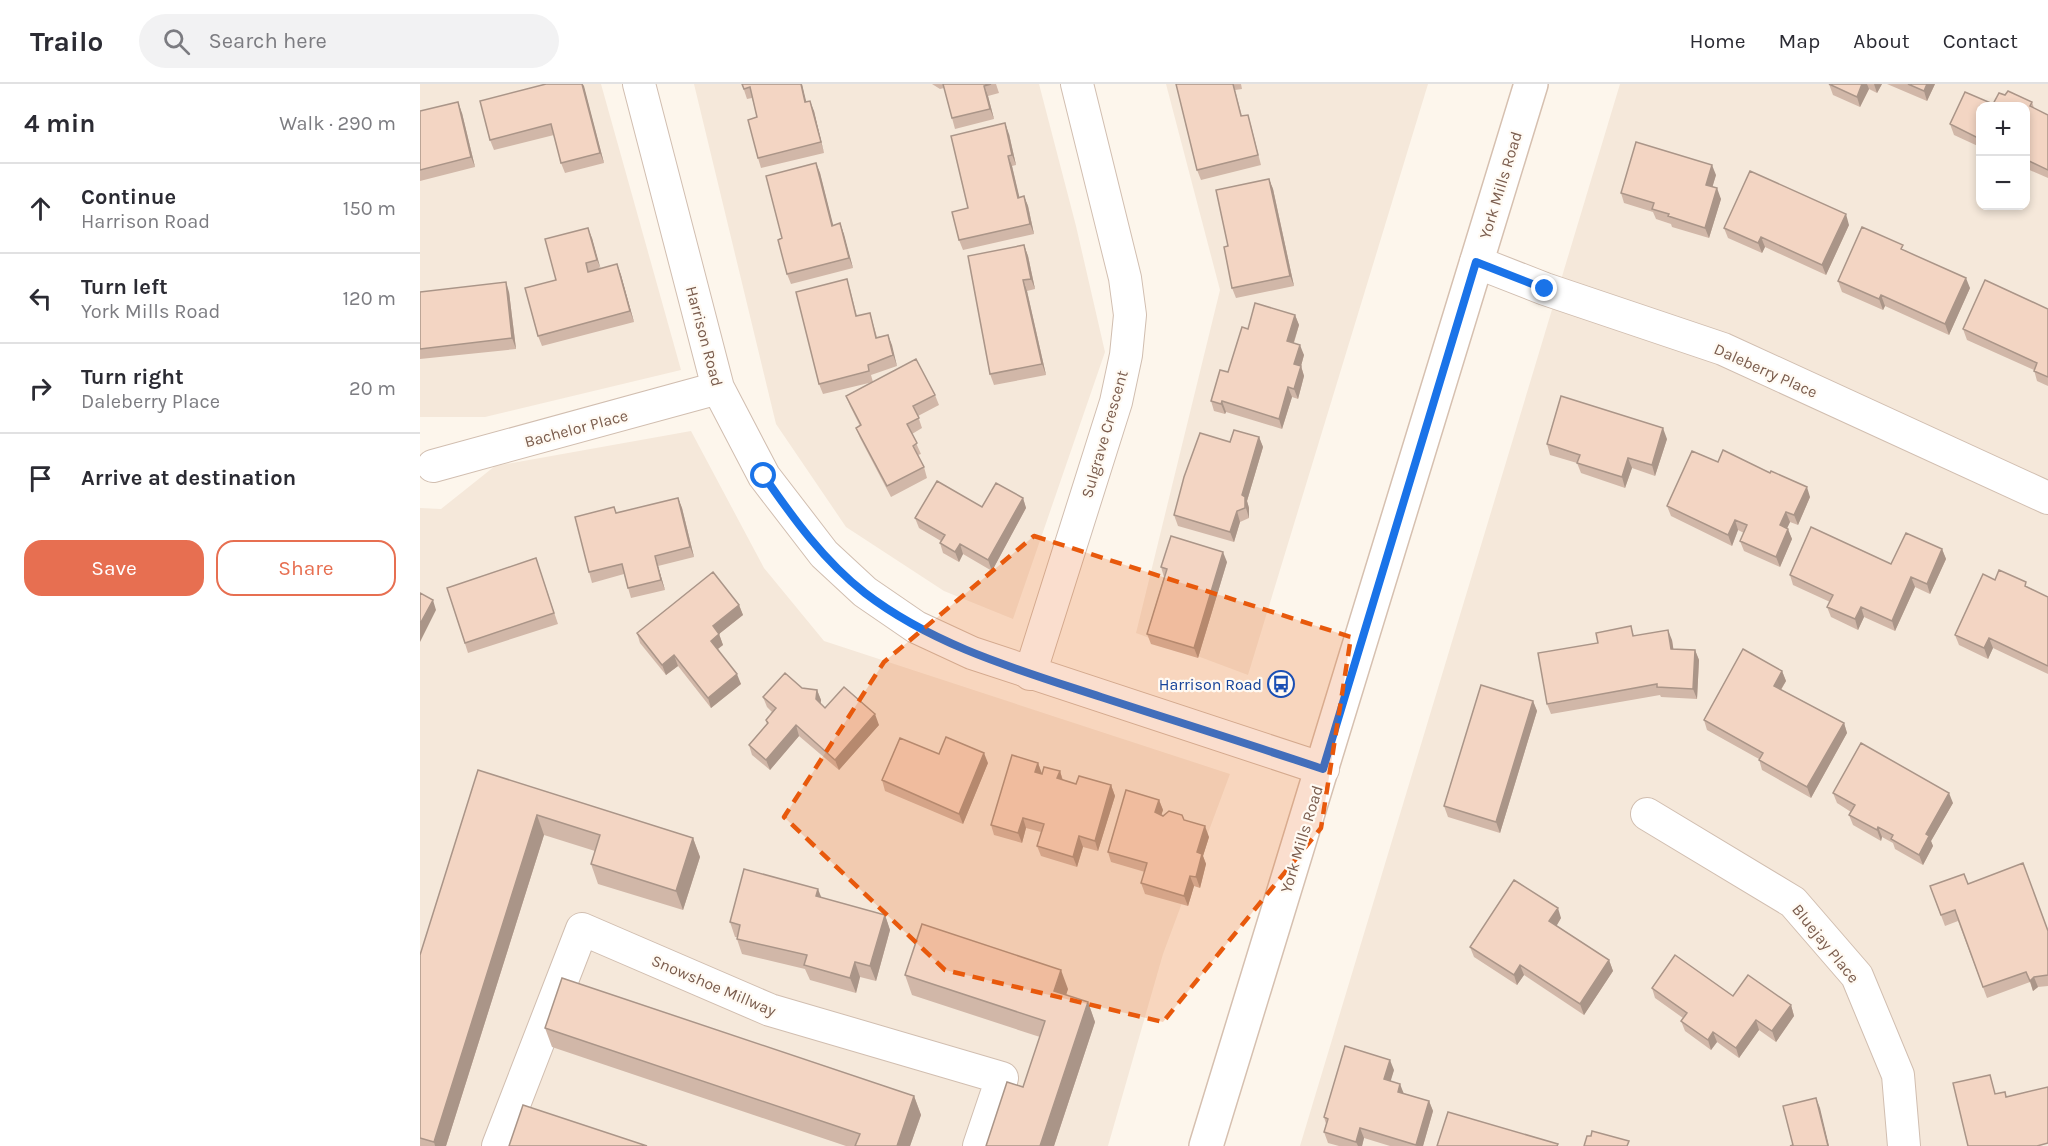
<!DOCTYPE html>
<html lang="en">
<head>
<meta charset="utf-8">
<style>
	:root { --surface:#fff; --page:#f2f2f3; --text:#2b2b33; --muted:#7c7c81; --line:#e1e1e2; --accent:#e76f51 }
	body { margin:0; font-family:Karla,sans-serif; background:var(--page); color:var(--text) }
	.controls { position:absolute; right:18px; top:18px; display:grid; overflow:hidden; border-radius:12px; box-shadow:0 3px 9px #0003 }
	.controls button { width:54px; height:54px; display:grid; place-items:center; padding:0; border:0; border-bottom:2px solid var(--line); background:var(--surface); color:var(--text); font:30px sans-serif }
	.stop { position:absolute; width:18px; height:18px; margin:-14px; border:4px solid #1a73e8; border-radius:50%; background:#fff }
	.stop.end { background:#1a73e8; border-color:#fff; box-shadow:0 2px 6px #0008 }
	.list { margin:0; padding:0; list-style:none }
	h2 { display:flex; justify-content:space-between; align-items:center; height:78px; margin:0; padding:0 24px; font-size:26px }
	h2 small { font-size:20px; font-weight:400; color:var(--muted) }
	.list li { display:grid; grid-template-columns:39px 1fr auto; gap:18px; align-items:center; box-sizing:border-box; height:90px; padding:0 24px; border-top:2px solid var(--line) }
	.list b { display:block; font-size:22px; white-space:nowrap }
	.list p { margin:0; font-size:20px; white-space:nowrap; color:var(--muted) }
	.list em { font-size:20px; font-style:normal; color:var(--muted) }
	.actions { display:flex; gap:12px; padding:18px 24px }
	.actions a { flex:1; padding:14px 0; border:2px solid var(--accent); border-radius:18px; text-align:center; font-size:21px; color:var(--accent) }
	.actions .main { background:var(--accent); color:#fff }
	.icon { flex:none; width:33px; height:33px; fill:none; stroke:currentColor; stroke-width:2; stroke-linecap:round; stroke-linejoin:round }
	.map { position:relative; flex:none; width:1628px; height:1062px; overflow:hidden }
	header { display:flex; align-items:center; gap:36px; box-sizing:border-box; height:84px; padding:0 30px; background:var(--surface); border-bottom:2px solid var(--line) }
	header strong { font-size:28px }
	nav { display:flex; gap:33px; margin-inline-start:auto; font-size:21px }
	.search { width:420px; height:54px; background:var(--page); display:flex; align-items:center; gap:15px; box-sizing:border-box; padding:0 21px; border-radius:33px; color:var(--muted); font-size:22px }
	main { display:flex }
	aside { flex:1; background:var(--surface) }
	.map>svg:first-child { display:block }
	.residential { fill:#f5e8da; fill-rule:evenodd }
	.lines { fill:none; stroke-linecap:round; stroke-linejoin:round }
	.street-casing { stroke:#d1beb0; stroke-width:34 }
	.secondary-casing { stroke:#d6c0b0; stroke-width:36 }
	.street { stroke:#fff; stroke-width:32 }
	.secondary { stroke:#fff; stroke-width:33 }
	.wall { fill:#d1b7a8 }
	.shaded-wall { fill:#aa9588 }
	.building { fill:#f3d5c3; stroke:#aa9588; stroke-width:1.5 }
	.route { stroke:#1a73e8; stroke-width:8 }
	.marked { fill:#e8590c; fill-opacity:0.2; stroke:#e8590c; stroke-width:4.5; stroke-dasharray:12 8; stroke-linejoin:round }
	.labels { text-anchor:middle; stroke-width:4.5; stroke-linejoin:round; paint-order:stroke }
	.street-label { font-size:16px; fill:#7a5c4d; stroke:#fffaf3 }
	.transit-label { font-size:16px; fill:#164399; stroke:#fffaf3; text-anchor:end }
</style>
</head>
<body>
<header>
<strong>Trailo</strong>
<div class="search"><svg class="icon" aria-label="search" viewBox="0 0 24 24"><circle cx="10" cy="10" r="6"/><path d="M15 15l6 6"/></svg>Search here</div>
<nav><a>Home</a><a>Map</a><a>About</a><a>Contact</a></nav>
</header>
<main>
<aside>
<h2>4 min<small>Walk · 290 m</small></h2>
<ul class="list">
<li><svg class="icon" aria-label="ahead" viewBox="0 0 24 24"><path d="M12 20V5M6 11l6-6 6 6"/></svg><div><b>Continue</b><p>Harrison Road</p></div><em>150 m</em></li>
<li><svg class="icon" aria-label="left" viewBox="0 0 24 24"><path d="M17 20v-9H6M10 6l-5 5 5 5"/></svg><div><b>Turn left</b><p>York Mills Road</p></div><em>120 m</em></li>
<li><svg class="icon" aria-label="right" viewBox="0 0 24 24"><path d="M7 20v-9h11M14 6l5 5-5 5"/></svg><div><b>Turn right</b><p>Daleberry Place</p></div><em>20 m</em></li>
<li><svg class="icon" aria-label="arrive" viewBox="0 0 24 24"><path d="M6 21V4h12l-3 4 3 4H6"/></svg><div><b>Arrive at destination</b></div></li>
</ul>
<div class="actions"><a class="main">Save</a><a>Share</a></div>
</aside>
<div class="map">
<svg width="1628" height="1062" viewBox="0 0 1628 1062">
	<rect width="100%" height="100%" fill="#fdf6ec"/>
	<path class="residential" d="M0,0h181l80,286 -196,47h-65z
		M274,0h345l37,142 29,126 -92,267 -69,-28 -98,-64 -70,-103z
		M746,0h262l-180,591 -112,-42 84,-343z
		M1200,0h428v1062h-748zM1560,22h46v100h-46z
		M271,347l73,137 60,73 406,133 -67,180 -55,192h-688v-638l21,1 54,-43z"/>
	<g class="lines">
		<defs>
			<path id="street" d="M219,0l79,304 46,88 60,78 41,38 51,35 56,26 351,116
				M1056,178l69,27 178,60 325,149
				M13,382l285,-78
				M610,590l86,-272 10,-47 4,-40 -5,-37 -48,-194
				M1227,730l146,88 64,74 41,99 6,71
				M78,1062l84,-217 188,81 232,68 -23,68"/>
			<path id="secondary" d="M786,1062l325,-1062"/>
		</defs>
		<use href="#street" class="street-casing"/>
		<use href="#secondary" class="secondary-casing"/>
		<use href="#street" class="street"/>
		<use href="#secondary" class="secondary"/>
	</g>
	<path class="wall" d="M126,0h37l21,79 -39,10 -4,-10 -7,-28 -60,15 -4,-10z
		M322,0l64,18 8,9 10,42 -63,15 -3,-10 -1,-41 -5,-19 -5,1z
		M512,0h64l3,9 -11,3 6,23 -39,10 -3,-11 -8,-30 -4,1z
		M756,0h65l1,5 -7,1 7,26 6,-1 3,10 10,40 -60,15 -4,-10z
		M1409,0h53l-5,9 -8,-4 -9,18 -27,-12z
		M1467,0h48l-8,17z
		M1588,7l24,11 2,6 14,7v63l-23,-10v-62h-45v41l-26,-12 -4,-11 15,-32 28,12 6,-11 6,2z
		M0,27l42,2 13,54 -55,14z
		M589,50l7,31 -4,1 7,31 5,-1 4,10 6,28 -71,16 -4,-10 9,-32z
		M396,79l4,10 13,53 7,-3 13,45 -62,16 -4,-10 -5,-36z
		M1296,91l-4,12 9,12 -12,39 -37,-11 -1,-3 -15,-5 -3,-7 -29,-9 -3,-10z
		M849,95l4,10 21,97 -58,12 -4,-10 -4,-42z
		M1429,141l-23,50 -61,-28 -3,6 -34,-15 -4,-10z
		M172,154l8,31 17,-5 4,11 13,47 -92,24 -4,-10 18,-56z
		M604,161l4,11 7,33 -8,2 19,84 -52,10 -4,-11z
		M1485,166l65,38 -21,47 -64,-29 -2,4 -41,-18 -4,-11z
		M430,205l7,27 13,-3 7,24 11,-2 9,31 -26,9 2,7 -50,12 -4,-10z
		M0,208h89l7,57 -96,10z
		M1628,225v77l-11,-5 -3,-11 -67,-30 -4,-11z
		M875,231l4,10 -5,18 10,12 -3,11 3,10 -6,23 -6,-2 -10,32 -56,-17 -1,2 -11,-3 -3,-10 17,-29 20,-43z
		M515,311l4,10 -21,11 4,12 -10,6 9,20 -3,1 6,12 3,11 -36,19 -31,-59 -4,-10 4,-2 -10,-20 -4,-10z
		M839,353l4,10 -16,54 2,7v10l-9,4 -6,20 -56,-16 -4,-11 56,-73z
		M1247,355l-12,37 -23,-8 -7,20 -44,-15 -4,-10 -27,-8 -3,-11z
		M1298,378l92,35 -12,28 -8,-3 -3,6 5,11 -12,28 -36,-16 -4,-10 4,-8 -6,-3 -6,16 -61,-30 -4,-10z
		M258,414l4,10 12,49 -36,9 7,24 -34,8 -7,-24 -32,9 -3,-11 28,-59z
		M603,414l3,10 -34,63 -29,-17 -4,8 -16,-9 -3,-10 1,-2 -22,-13 -4,-10 67,-11z
		M1522,465l4,10 -16,35 -15,-7 -20,44 -31,-14 -6,13 -27,-13 -4,-10 3,-5 -37,-17 -3,-10 101,-11z
		M116,474l22,66 -90,29 -21,-65z
		M807,478l-29,96 -47,-14 -4,-10 17,-57 -3,-10z
		M1575,496l33,8 20,9v77l-55,-26 -5,11 -29,-14 -4,-10z
		M319,521l4,10 -24,19 4,11 -5,4 23,35 -30,24 -33,-42 -12,9 -26,-32 -3,-10z
		M1211,542l3,10 38,4 1,9 22,1 4,10 -2,39 -36,-2 -1,-2 -109,19 -4,-10 51,-61z
		M1362,587l4,10 -5,9 63,33 3,10 -36,65 -49,-28 -3,-11 -52,-29 -3,-10z
		M382,604l15,2 4,10 -1,3 5,5 54,17 -40,45 -40,-34 -29,34 -18,-15 -3,-10 18,-21 -1,-4 6,-8 -5,-5 -4,-10z
		M1113,617l4,10 -37,122 -52,-16 -4,-11z
		M568,679l-25,61 -78,-33 -3,-11z
		M618,679l4,11 18,-3 3,9 13,4 35,1 4,11 -17,55 -15,-4 -6,20 -36,-11 -4,-10 4,-14 -15,-4 -4,15 -28,-8 -3,-10z
		M58,686l215,68 7,19 -17,53 -85,-26 -7,-20 4,-13 -51,-16 -98,311h-26v-191z
		M1413,709l120,10 -22,38 2,5 -10,19 -28,-16 -2,-6 -11,-6 -1,4 -28,-16 -4,-10 2,-3 -14,-9z
		M739,716l4,10 -2,5 23,5 25,17 -6,19 3,8 -6,24 -6,-2 -6,20 -43,-12 -4,-11 4,-11 -34,-10 -3,-10z
		M1548,800l80,47v55l-10,1 -5,4 -3,-9 -43,16 -29,-77 -13,5 -15,-40z
		M401,814l64,17 5,15 -14,51 -16,-4 -4,16 -46,-13 -5,-11 -63,-15 -5,-15v-2h-2l-5,-15z
		M1141,834l-5,8 53,34 4,11 -29,44 -60,-40 -7,10 -43,-28 -4,-10z
		M485,891l163,14 -2,6 22,7 7,20 -41,124 -31,-59 17,-50 -128,-42z
		M1232,904l81,8 58,9 3,11 -18,26 -17,-12 -20,28 -22,-16 -6,8 -26,-19 -4,-10 2,-3 -28,-20z
		M125,944l369,68 7,19 -11,31h-64l-294,-99z
		M974,986l-4,11 13,12 26,8 4,10 -10,35h-33l-26,-8 -2,8h-23l-11,-3 -4,-11 2,-8 -2,-7z"/>
	<path class="shaded-wall" d="M162,0l2,2 20,77 -4,-10z
		M381,0h1l7,29 -4,-11z
		M1442,0h5l2,5 -9,18 -3,-10z
		M1454,0h8l-5,9z
		M1507,0h8l-8,17 -3,-10z
		M564,2l4,10 6,23 -4,-10z
		M390,17l4,10 10,42 -3,-11z
		M38,18l4,11 13,54 -4,-10z
		M585,39l4,11 7,31 -4,-10z
		M588,72l4,10 10,42 -4,-10z
		M396,79l4,10 16,63 -4,-10z
		M1292,81l4,10 -6,20 -4,-10z
		M849,95l4,10 21,97 -4,-10z
		M1297,104l4,11 -12,39 -4,-10z
		M604,112l4,10 6,28 -4,-10z
		M1426,130l3,11 -23,50 -4,-10z
		M420,139l4,11 9,34 -4,-10z
		M168,144l4,10 9,32 -4,-10z
		M1341,153l4,10 -3,6 -4,-10z
		M604,161l4,11 7,33 -4,-10z
		M197,180l4,11 13,47 -4,-11z
		M1546,194l4,10 -21,47 -4,-11z
		M603,196l4,11 19,84 -4,-11z
		M86,198l3,10 7,57 -4,-11z
		M1461,211l4,11 -2,4 -4,-11z
		M875,231l4,10 -8,26 -4,-10z
		M468,251l4,10 5,21 -4,-11z
		M880,261l4,10 -3,11 3,10 -6,23 -4,-10v-25z
		M868,303l4,10 -10,32 -3,-10z
		M802,317l4,11 -1,2 -4,-10z
		M1243,344l4,11 -12,37 -3,-11z
		M839,353l4,10 -16,54 2,7v10l-7,-23z
		M1208,374l4,10 -7,20 -3,-11z
		M1387,403l3,10 -12,28 -4,-10z
		M258,414l4,10 12,49 -4,-10z
		M603,414l3,10 -34,63 -4,-11z
		M817,427l3,11 -6,20 -4,-10z
		M1366,428l4,10 -6,13 -4,-10z
		M1315,436l3,10 -6,16 -4,-11z
		M1368,445l4,10 -12,28 -4,-10z
		M540,460l3,10 -4,8 -4,-10z
		M1522,465l4,10 -16,35 -3,-10z
		M803,468l4,10 -29,96 -4,-10z
		M235,472l3,10 7,24 -4,-10z
		M1491,493l4,10 -20,44 -3,-10z
		M13,516l3,10 -16,32v-18z
		M319,521l4,10 -24,19 4,11 -8,6 -4,-10 2,-15z
		M1441,523l3,10 -6,13 -3,-11z
		M1248,546l4,10 3,19 -4,-10z
		M1569,554l4,10 -5,11 -4,-11z
		M1275,566l4,10 -2,39 -4,-10z
		M254,571l4,11 -12,9 -4,-10z
		M1362,587l4,10 -9,15 -3,-10z
		M317,590l4,10 -30,24 -3,-10z
		M397,606l4,10 -1,10 -4,-11z
		M1113,617l4,10 -37,122 -4,-11z
		M455,630l4,11 -40,45 -4,-10z
		M1424,639l3,10 -36,65 -4,-11z
		M376,641l3,11 -29,34 -4,-10z
		M564,669l4,10 -25,61 -4,-10z
		M618,679l4,11 -7,-2z
		M640,687l3,11 -6,-4z
		M691,701l4,11 -17,55 -3,-10z
		M1529,709l4,10 -22,38 2,5 -10,19 -4,-10 7,-21z
		M739,716l4,10 -4,12 -4,-10z
		M117,731l7,20 -98,311h-11l-1,-4z
		M603,734l3,10 -4,15 -4,-10z
		M785,742l4,11 -6,19 3,8 -6,24 -4,-11 1,-25z
		M1458,743l4,10 -1,4 -4,-11z
		M659,752l4,11 -6,20 -4,-10z
		M273,754l7,19 -17,53 -7,-19z
		M770,792l4,10 -6,20 -4,-10z
		M398,805l6,15 -8,-8z
		M1138,824l3,10 -8,14 -4,-11z
		M465,831l5,15 -14,51 -6,-15z
		M1189,876l4,11 -29,44 -4,-11z
		M435,878l5,15 -4,16 -6,-15z
		M1100,881l4,10 -7,10 -3,-10z
		M641,886l7,19 -7,21 -7,-19z
		M1614,893l4,10 -5,4 -3,-10z
		M668,918l7,20 -41,124h-14z
		M1371,921l3,11 -18,26 -4,-11z
		M1336,936l3,10 -20,28 -3,-10z
		M1293,948l4,10 -6,8 -3,-10z
		M970,976l4,10 -6,20 -4,-11z
		M980,1000l4,10 -6,-2z
		M494,1012l7,19 -11,31h-13z
		M1396,1014l4,10 9,38h-1z
		M1009,1017l4,10 -10,35h-6l-1,-1z
		M940,1044l4,10 -2,8h-4l-2,-4z"/>
	<path class="building" d="M126,0h36l18,69 -39,10 -10,-39 -61,16 -10,-39z
		M322,0h59l4,18 5,-1 11,41 -63,16 -10,-38 9,-3 -7,-30 -6,2z
		M523,0h48l-7,2 6,23 -38,9z
		M756,0h57l8,32 7,-1 10,40 -61,15z
		M1409,0h33l-5,13z
		M1488,0h19l-3,7z
		M1588,7l24,11 -2,4 18,9v55l-23,-11v-53h-45v33l-30,-15 15,-32 28,12 6,-11 6,2z
		M38,18l13,55 -51,13v-59z
		M585,39l7,32 -4,1 10,42 6,-2 6,28 -71,16 -7,-28 16,-4 -17,-72z
		M1216,58l76,23 -6,20 11,3 -12,40 -37,-12 1,-2 -17,-5 2,-6 -33,-10z
		M396,79l16,63 8,-3 9,35 -62,16 -9,-34 4,-2 -16,-62z
		M1330,87l96,43 -24,51 -61,-28 -3,6 -34,-15z
		M849,95l21,97 -58,12 -8,-41 4,-1 -12,-56z
		M1442,143l41,18 -2,4 65,29 -21,46 -64,-29 -2,4 -41,-18z
		M168,144l9,32 -11,3 2,9 29,-8 13,47 -92,25 -13,-48 31,-8 -11,-41z
		M604,161l7,34 -8,1 19,84 -52,10 -22,-118z
		M427,195l9,37 14,-3 6,25 12,-3 5,20 -25,10 1,6 -50,13 -23,-92z
		M1565,196l63,29v68l-14,-6 3,-8 -74,-34z
		M86,198l6,56 -92,11v-57z
		M835,219l40,12 -8,26 13,4 -6,19 7,2 -7,23 -6,-2 -9,32 -57,-18 -1,3 -10,-3 9,-31 8,2 14,-45 6,2z
		M496,275l19,36 -22,11 6,12 -12,6 10,19 -4,3 11,21 -37,19 -31,-58 5,-3 -15,-29z
		M1141,312l102,32 -11,37 -24,-7 -6,19 -45,-14 3,-8 -33,-11z
		M814,346l25,7 -17,58 3,2v11l-8,3 -7,21 -56,-17 10,-38 16,-44 30,9z
		M1303,366l47,23 1,-2 36,16 -13,28 -8,-3 -6,13 8,4 -12,28 -36,-16 7,-16 -12,-5 -7,15 -61,-29 25,-55 26,11z
		M517,397l45,26 14,-24 27,15 -35,62 -28,-16 -5,8 -15,-9 5,-8 -30,-17z
		M258,414l12,49 -35,9 6,24 -33,8 -6,-24 -33,8 -14,-55 39,-10 2,6z
		M1391,443l80,37 15,-31 36,16 -15,35 -16,-7 -19,44 -31,-14 -6,12 -28,-12 6,-12 -43,-20z
		M751,452l52,16 -29,96 -47,-14 20,-65 -6,-2z
		M116,474l18,55 -89,30 -18,-55z
		M1579,486l27,12 -1,4 23,11v69l-59,-28 -5,10 -29,-13 28,-61 12,6z
		M293,488l26,33 -26,21 6,8 -8,7 26,33 -29,24 -34,-43 -12,10 -25,-32z
		M0,509l13,7 -13,24z
		M1211,542l2,10 35,-6 3,19 24,1 -2,39 -36,-2v-3l-110,20 -9,-51 60,-10 -2,-10z
		M1323,565l39,22 -8,15 70,37 -37,64 -48,-27 4,-7 -59,-33z
		M365,589l17,15 15,2 -1,9 9,9 19,-21 31,27 -40,46 -39,-35 -30,35 -17,-15 19,-22 -2,-3 10,-12 -13,-11z
		M1061,601l52,16 -37,121 -52,-16z
		M526,653l38,16 -25,61 -77,-34 18,-42 39,16z
		M1441,659l88,50 -23,41 3,2 -10,19 -28,-16 2,-4 -15,-8 -1,3 -28,-15 6,-10 -22,-12z
		M592,671l26,8 -3,9 7,2 2,-7 16,4 -3,7 19,6 3,-8 32,9 -16,56 -16,-5 -6,21 -36,-11 7,-22 -21,-6 -5,15 -27,-8z
		M58,686l215,68 -17,53 -85,-27 9,-29 -63,-20 -103,327 -14,-4v-183z
		M706,706l33,10 -4,12 8,4 6,-5 13,4 2,5 21,6 -8,26 5,2 -6,23 -6,-1 -6,20 -43,-13 6,-20 -39,-11z
		M1603,779l25,68v44l-14,2 -4,4 -4,-9 -43,15 -28,-77 -14,5 -11,-29 34,-12 4,10z
		M324,785l74,20 -2,7 69,19 -15,51 -15,-4 -5,16 -46,-13 3,-10 -70,-16 3,-14 -10,-3z
		M1094,796l44,28 -9,13 60,39 -29,44 -60,-39 -6,10 -44,-28z
		M502,840l139,46 -7,21 34,11 -48,144h-54l21,-64 16,5 22,-66 -140,-46z
		M1255,871l58,41 15,-21 43,30 -19,26 -16,-11 -20,28 -23,-16 -5,8 -27,-19 6,-8 -35,-25z
		M142,894l352,118 -17,50h-42l5,-12 -315,-106z
		M925,962l45,14 -6,19 16,5 -2,8 31,9 -13,44 -56,-17 -4,14 -32,-10 4,-13 -4,-2z
		M1570,991l5,19 10,-2 1,5 42,-10v56l-11,3h-69l-15,-63z
		M1396,1014l12,48h-38l3,-1 -10,-39z
		M103,1021l124,41h-138z
		M1028,1028l110,32 -1,2h-120z
		M1172,1047l37,10 -2,5h-43l3,-10h4z"/>
	<g class="lines">
		<path class="route" d="M344,392c29,42 60,85 101,117 69,53 154,77 236,104 74,24 148,47 222,72l153,-507 69,27"/>
	</g>
	<path class="marked" d="M614,452l317,101 -30,191 -158,194 -218,-52 -161,-153 100,-155z"/>
	<defs>
		<symbol id="bus-ring" viewBox="-11 -11 22 22"><circle r="9.5" fill="#fffaf3" stroke="#1a4fb4" stroke-width="1.5"/><path d="M-5-6H5V4H4V6H2V4H-2V6H-4V4H-5ZM-3.5-4V0h7V-4ZM-3.5 1.2v1.5H-2V1.2ZM2 1.2v1.5H3.5V1.2Z" fill="#1a4fb4"/></symbol>
	</defs>
	<g fill-rule="evenodd">
		<use href="#bus-ring" x="846" y="585" width="30" height="30"/>
	</g>
	<g class="labels">
		<g class="street-label">
			<text transform="translate(1080 101) rotate(-73)" y="6">York Mills Road</text>
			<text transform="translate(285 252) rotate(75)" y="6">Harrison Road</text>
			<text transform="translate(1346 286) rotate(24)" y="6">Daleberry Place</text>
			<text transform="translate(156 344) rotate(-15)" y="6">Bachelor Place</text>
			<text transform="translate(684 350) rotate(-74)" y="6">Sulgrave Crescent</text>
			<text transform="translate(881 755) rotate(-73)" y="6">York Mills Road</text>
			<text transform="translate(1406 859) rotate(51)" y="6">Bluejay Place</text>
			<text transform="translate(294 901) rotate(23)" y="6">Snowshoe Millway</text>
		</g>
		<g class="transit-label">
			<text x="842" y="606">Harrison Road</text>
		</g>
	</g>
</svg>
<div class="controls">
<button>+</button>
<button>−</button>
</div>
<div class="stop" style="left:344px;top:392px"></div>
<div class="stop end" style="left:1125px;top:205px"></div>
</div>
</main>
</body>
</html>
